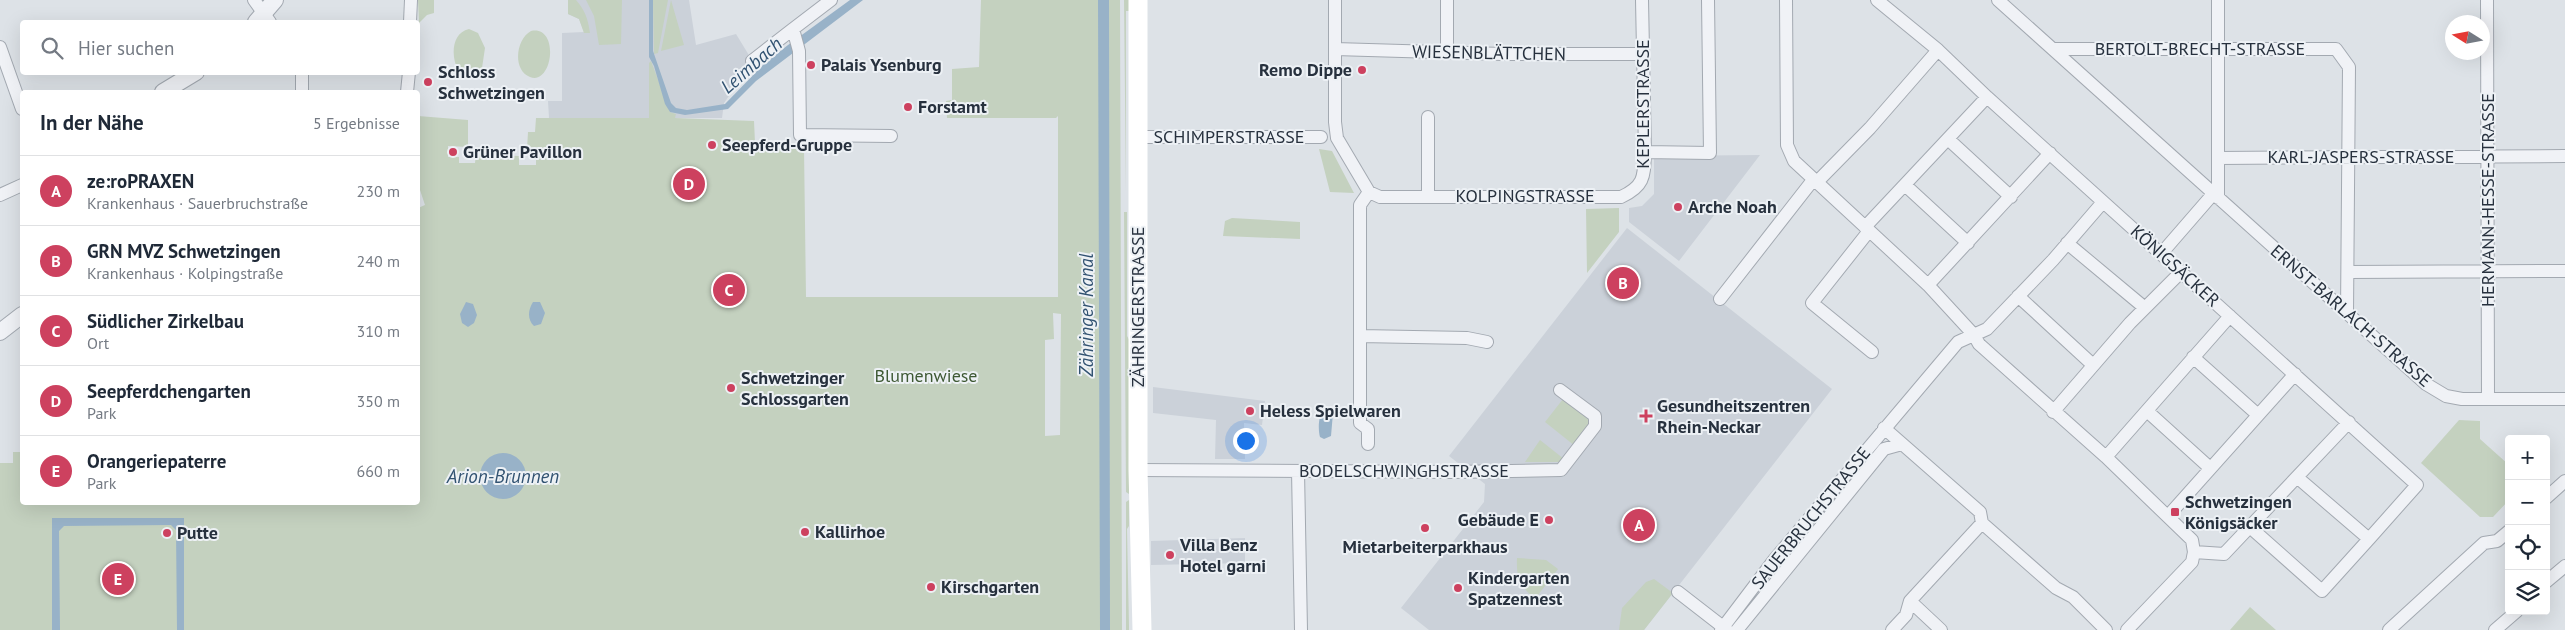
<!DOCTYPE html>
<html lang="de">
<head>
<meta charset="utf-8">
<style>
	:root { --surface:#fff; --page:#f2f2f3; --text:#1f2937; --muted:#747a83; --line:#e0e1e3; --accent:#cd415f }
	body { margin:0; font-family:"PT Sans",sans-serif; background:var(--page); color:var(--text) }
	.controls { position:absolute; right:15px; bottom:15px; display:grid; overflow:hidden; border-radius:5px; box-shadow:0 5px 20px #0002 }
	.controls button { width:45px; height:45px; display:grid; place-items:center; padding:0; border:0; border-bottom:1px solid var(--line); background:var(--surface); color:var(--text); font:25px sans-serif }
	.compass { position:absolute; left:2445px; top:15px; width:45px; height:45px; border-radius:50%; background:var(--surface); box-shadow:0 5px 20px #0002; rotate:281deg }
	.you { position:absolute; left:1245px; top:440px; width:18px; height:18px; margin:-12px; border:4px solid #fff; border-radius:50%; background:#1a73e8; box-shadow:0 0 0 8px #1a73e833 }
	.badge { display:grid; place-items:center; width:32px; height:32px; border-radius:50%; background:var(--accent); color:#fff; font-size:16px; font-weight:700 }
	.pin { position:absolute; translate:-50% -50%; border:2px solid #fff; box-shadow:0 1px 5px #0006 }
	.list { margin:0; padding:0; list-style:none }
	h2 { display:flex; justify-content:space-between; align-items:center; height:65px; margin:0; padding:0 20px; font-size:21px }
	h2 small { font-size:16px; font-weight:400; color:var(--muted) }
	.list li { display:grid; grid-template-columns:32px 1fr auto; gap:15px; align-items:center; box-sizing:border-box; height:70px; padding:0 20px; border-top:1px solid var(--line) }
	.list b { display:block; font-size:19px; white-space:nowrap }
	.list p { margin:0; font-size:16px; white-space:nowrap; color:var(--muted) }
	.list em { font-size:16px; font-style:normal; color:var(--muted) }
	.icon { flex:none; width:28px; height:28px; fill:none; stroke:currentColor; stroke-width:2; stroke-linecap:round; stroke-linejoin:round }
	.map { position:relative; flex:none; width:2565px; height:630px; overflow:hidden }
	.search { position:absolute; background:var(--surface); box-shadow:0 5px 20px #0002; left:20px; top:20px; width:400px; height:55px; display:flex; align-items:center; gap:12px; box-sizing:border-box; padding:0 18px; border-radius:5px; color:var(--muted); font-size:19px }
	.panel { position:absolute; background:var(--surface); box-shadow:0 5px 20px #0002; left:20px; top:90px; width:400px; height:415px; border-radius:5px }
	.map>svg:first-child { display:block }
	.built { fill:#cbd1d9 }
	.green { fill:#c4d1bf; fill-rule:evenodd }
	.water { fill:#98b2c8 }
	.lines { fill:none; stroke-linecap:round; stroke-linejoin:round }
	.minor-casing { stroke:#a3a9b1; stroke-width:14 }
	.tertiary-casing { stroke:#a3a9b1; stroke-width:18 }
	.minor { stroke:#f0f2f6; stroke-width:12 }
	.tertiary { stroke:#f0f2f6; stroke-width:16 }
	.secondary { stroke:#fff; stroke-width:19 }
	.poi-dot { fill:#cd415f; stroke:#edf1f5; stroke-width:2 }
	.labels { text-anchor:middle; stroke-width:4; stroke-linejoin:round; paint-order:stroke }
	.street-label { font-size:18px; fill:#27313e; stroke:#edf1f5 }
	.poi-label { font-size:18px; font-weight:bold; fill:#27313e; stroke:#edf1f5; text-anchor:start }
	.park-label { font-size:18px; fill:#3e5934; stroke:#edf1f5 }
	.water-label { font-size:19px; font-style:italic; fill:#315271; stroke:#edf1f5 }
</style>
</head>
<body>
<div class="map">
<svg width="2565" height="630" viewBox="0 0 2565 630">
	<rect width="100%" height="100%" fill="#dde2e7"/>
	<path class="built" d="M568,0h121l7,45 40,-11 22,36 -27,23 -7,10 -2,15h-173l-1,-17h14v-68l22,-1 -5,-13 -11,-5z
		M1760,155l-81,106 -50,-39v-14l13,-2 12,-12v-38z
		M1627,228l205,161 -188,241h-215l-28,-22 83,-106 1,-18 -36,-28z
		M1153,387l112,14 -3,24 -18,-2 1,36h-30l1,-39 -63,-7z
		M1245,538v25l-94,2v-24z"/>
	<path class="green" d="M418,0h16v13l-7,2 -8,8z
		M568,0h8c9,10 12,19 14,33h-6l-5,-14 -11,-5z
		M586,0h36l-1,44 -22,1 -5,-29z
		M653,0h15l-10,53 -4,1z
		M671,0l13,45 -23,6z
		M981,0h139l2,630h-1122v-167h13v-11h9v50h396v-294l7,-3 -5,-15 -2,1v-75l50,4v27l-20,-1v11h11v6h16l1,-9 43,2v9h17v-16h-9l1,-17h7l1,-14h113v-55l2,-2 19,51 6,2 -1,4 79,3 1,22h40v5h9l2,149h252v-181l-2,2h-109l-1,-17 6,-1v-31l27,-2zM1053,313l8,1 -1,121 -15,1v-96l9,-1z
		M1124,0h6v11h-4v181z
		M469,29l9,4 7,15 -3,20 -12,10 -12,-8c-7,-13 -7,-37 11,-41z
		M531,31c29,-6 22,55 -1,46 -18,-7 -14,-38 1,-46z
		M1319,149l13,2 22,42 -24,-1z
		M1619,208v24l-32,41 -1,-64z
		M1124,212h3v124l4,7 -2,151 -3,-2z
		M1232,218l68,4v17l-77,-3 2,-15z
		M1563,399l26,17 2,5 -16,25 -30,-24z
		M2459,420l21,1v18l29,26v35l-16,17h-13l-59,-54z
		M1540,440l24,19 -2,3h-37z
		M1129,500v26l-2,3 2,97v4h-3v-128z
		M1517,558l29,2 12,9 -23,30c-15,-13 -19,-21 -18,-41z
		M1654,579l19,14 -29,37h-25l3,-22 24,-26z
		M2250,607l26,23h-46z"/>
	<path class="water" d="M649,0h4v51l18,52 5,5 11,2 38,-6 39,-40 24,-19 62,-45h13l-107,81 -28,28 -43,6 -15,-3 -5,-8 -11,-38 -5,-9z
		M1098,0h11l1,630h-10z
		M466,302l7,2 4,11 -3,8 -6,4 -6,-4 -2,-9z
		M533,302h7l5,11 -4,11 -7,2c-7,-7 -6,-16 -1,-24z
		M1330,409l3,4 -2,23 -7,3 -4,-2c-2,-7 -2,-22 4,-27z
		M480 476a23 23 0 1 1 46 0a23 23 0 1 1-46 0Z
		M52,518h132v112h-7l-1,-100 -5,-5 -107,1 -5,5 1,99h-8z"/>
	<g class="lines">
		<defs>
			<path id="minor" d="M254,0l16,22
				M831,0l-38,29 6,22 1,84 91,1
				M1335,0v122l2,16 32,54 11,5h241c24,-11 23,-21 24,-45l-3,-152
				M1447,0v53
				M1786,0l1,145 7,16 134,124 46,50 5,9 127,113 86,83 2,12 -2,10 -65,68
				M1877,0l61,50 49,47 430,388 -48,54 -71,-61
				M1998,0l428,384 20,12 16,3h103
				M2218,0v198
				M2487,0l1,399
				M410,22l1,-22
				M0,47l22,62
				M1335,49l168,5h140
				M2053,49h283l13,18 -2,246
				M752,61l41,-32
				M302,92v-20
				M407,92l2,-20
				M1428,117v79
				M1138,137h183
				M1948,139l63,58
				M1645,152l65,1 -2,-153
				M2218,158l347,-2
				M1816,183l54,-55 68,-78
				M1905,185l63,58
				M0,195l22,-10
				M1865,227l122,-130
				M1869,231l-57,72 60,49
				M2067,243l78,65
				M2167,247l46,-53
				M2348,272l217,-1
				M1928,285l122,-132
				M2018,296l75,69
				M1720,299l93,-119
				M1360,336l107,2 20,4
				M2193,357l65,58
				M2147,411l63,57
				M2053,412l77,-89 52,-52
				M1884,428l96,84 2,11 74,65 17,9 33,33
				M1368,444v-15l-8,-6v-218l9,-13
				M2106,457l124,-141
				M1138,470l315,2 108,-2 34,-44v-10l-35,-26
				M1298,471l3,159
				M2546,498l19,-17
				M2168,516l127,-142
				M2251,528l71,63 47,-52
				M2194,552l30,2 125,-132
				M2546,582l19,-16
				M1678,592l49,38
				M1910,601l31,29
				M1721,630l53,-70 184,-218 29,-13 66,-69 50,-58
				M1737,630l147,-181 18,-5
				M1892,630l14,-15 4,-14 72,-78
				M2389,630l95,-87 13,-2 12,-10
				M2495,630l22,-19"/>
			<path id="tertiary" d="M256,22l19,-22
				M163,92l33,-20
				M0,332l22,-17"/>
		</defs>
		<use href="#minor" class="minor-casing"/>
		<use href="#tertiary" class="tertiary-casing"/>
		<use href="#minor" class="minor"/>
		<use href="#tertiary" class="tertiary"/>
		<path class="secondary" d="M1138,0v470l4,160"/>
	</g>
	<g class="poi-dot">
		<circle cx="811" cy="65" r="5"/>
		<circle cx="1362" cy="70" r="5"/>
		<circle cx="428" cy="82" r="5"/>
		<circle cx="908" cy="107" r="5"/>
		<circle cx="712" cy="145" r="5"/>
		<circle cx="453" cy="152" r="5"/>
		<circle cx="1678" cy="207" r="5"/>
		<circle cx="731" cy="388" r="5"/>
		<circle cx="1250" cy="411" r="5"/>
		<path d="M1643.5 408.5h5v5h5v5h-5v5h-5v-5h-5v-5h5z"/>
		<rect x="2170" y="507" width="10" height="10" rx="2.5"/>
		<circle cx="1549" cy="520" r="5"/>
		<circle cx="1425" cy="528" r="5"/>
		<circle cx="805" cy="532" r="5"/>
		<circle cx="167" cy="533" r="5"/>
		<circle cx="1170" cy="555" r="5"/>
		<circle cx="931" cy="587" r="5"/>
		<circle cx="1458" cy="588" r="5"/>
	</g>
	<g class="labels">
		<g class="street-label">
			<text x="2200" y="55">BERTOLT-BRECHT-STRASSE</text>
			<text transform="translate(1489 53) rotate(1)" y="6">WIESENBLÄTTCHEN</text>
			<text transform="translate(1643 104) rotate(-90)" y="6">KEPLERSTRASSE</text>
			<text x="1229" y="143">SCHIMPERSTRASSE</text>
			<text x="2361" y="163">KARL-JASPERS-STRASSE</text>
			<text x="1525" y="202">KOLPINGSTRASSE</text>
			<text transform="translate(2488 200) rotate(-90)" y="6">HERMANN-HESSE-STRASSE</text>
			<text transform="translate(2175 266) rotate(42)" y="6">KÖNIGSÄCKER</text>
			<text transform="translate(1138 307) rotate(-90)" y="6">ZÄHRINGERSTRASSE</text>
			<text transform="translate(2351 316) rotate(41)" y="6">ERNST-BARLACH-STRASSE</text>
			<text x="1404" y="477">BODELSCHWINGHSTRASSE</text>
			<text transform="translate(1811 518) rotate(-51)" y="6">SAUERBRUCHSTRASSE</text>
		</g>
		<g class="poi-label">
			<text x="821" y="71">Palais Ysenburg</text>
			<text x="1352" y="76" text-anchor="end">Remo Dippe</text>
			<text x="438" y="78">Schloss<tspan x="438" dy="21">Schwetzingen</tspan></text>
			<text x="918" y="113">Forstamt</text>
			<text x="722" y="151">Seepferd-Gruppe</text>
			<text x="463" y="158">Grüner Pavillon</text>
			<text x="1688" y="213">Arche Noah</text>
			<text x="741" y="384">Schwetzinger<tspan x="741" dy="21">Schlossgarten</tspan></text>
			<text x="1657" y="412">Gesundheitszentren<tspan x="1657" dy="21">Rhein-Neckar</tspan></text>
			<text x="1260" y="417">Heless Spielwaren</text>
			<text x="2185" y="508">Schwetzingen<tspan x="2185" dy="21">Königsäcker</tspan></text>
			<text x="1539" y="526" text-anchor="end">Gebäude E</text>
			<text x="815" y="538">Kallirhoe</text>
			<text x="177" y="539">Putte</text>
			<text x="1180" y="551">Villa Benz<tspan x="1180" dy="21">Hotel garni</tspan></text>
			<text x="1425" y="553" text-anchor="middle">Mietarbeiterparkhaus</text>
			<text x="1468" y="584">Kindergarten<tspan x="1468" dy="21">Spatzennest</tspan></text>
			<text x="941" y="593">Kirschgarten</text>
		</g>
		<g class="park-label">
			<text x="926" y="382">Blumenwiese</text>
		</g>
		<g class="water-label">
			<text transform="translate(751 65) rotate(-41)" y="7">Leimbach</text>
			<text transform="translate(1086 315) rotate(-90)" y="7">Zähringer Kanal</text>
			<text x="503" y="483">Arion-Brunnen</text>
		</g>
	</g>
</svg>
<div class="controls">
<button>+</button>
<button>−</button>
<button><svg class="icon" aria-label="locate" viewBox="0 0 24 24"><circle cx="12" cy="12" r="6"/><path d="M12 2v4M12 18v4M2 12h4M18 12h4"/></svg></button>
<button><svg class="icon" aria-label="layers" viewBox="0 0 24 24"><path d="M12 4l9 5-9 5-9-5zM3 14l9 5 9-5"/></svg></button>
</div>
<svg class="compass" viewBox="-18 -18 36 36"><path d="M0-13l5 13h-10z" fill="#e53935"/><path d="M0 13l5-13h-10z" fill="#747a83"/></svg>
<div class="you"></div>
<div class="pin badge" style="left:1639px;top:525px">A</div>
<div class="pin badge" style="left:1623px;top:283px">B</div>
<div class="pin badge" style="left:729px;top:290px">C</div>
<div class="pin badge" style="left:689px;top:184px">D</div>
<div class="pin badge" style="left:118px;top:579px">E</div>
<div class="search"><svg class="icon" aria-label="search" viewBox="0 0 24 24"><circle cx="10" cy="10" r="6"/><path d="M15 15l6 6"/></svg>Hier suchen</div>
<section class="panel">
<h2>In der Nähe<small>5 Ergebnisse</small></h2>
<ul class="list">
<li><span class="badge">A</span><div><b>ze:roPRAXEN</b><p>Krankenhaus · Sauerbruchstraße</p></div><em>230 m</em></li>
<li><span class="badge">B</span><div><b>GRN MVZ Schwetzingen</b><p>Krankenhaus · Kolpingstraße</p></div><em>240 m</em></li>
<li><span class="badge">C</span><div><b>Südlicher Zirkelbau</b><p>Ort</p></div><em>310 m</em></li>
<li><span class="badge">D</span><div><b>Seepferdchengarten</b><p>Park</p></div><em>350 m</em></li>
<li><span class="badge">E</span><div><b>Orangeriepaterre</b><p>Park</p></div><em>660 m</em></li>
</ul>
</section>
</div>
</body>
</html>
